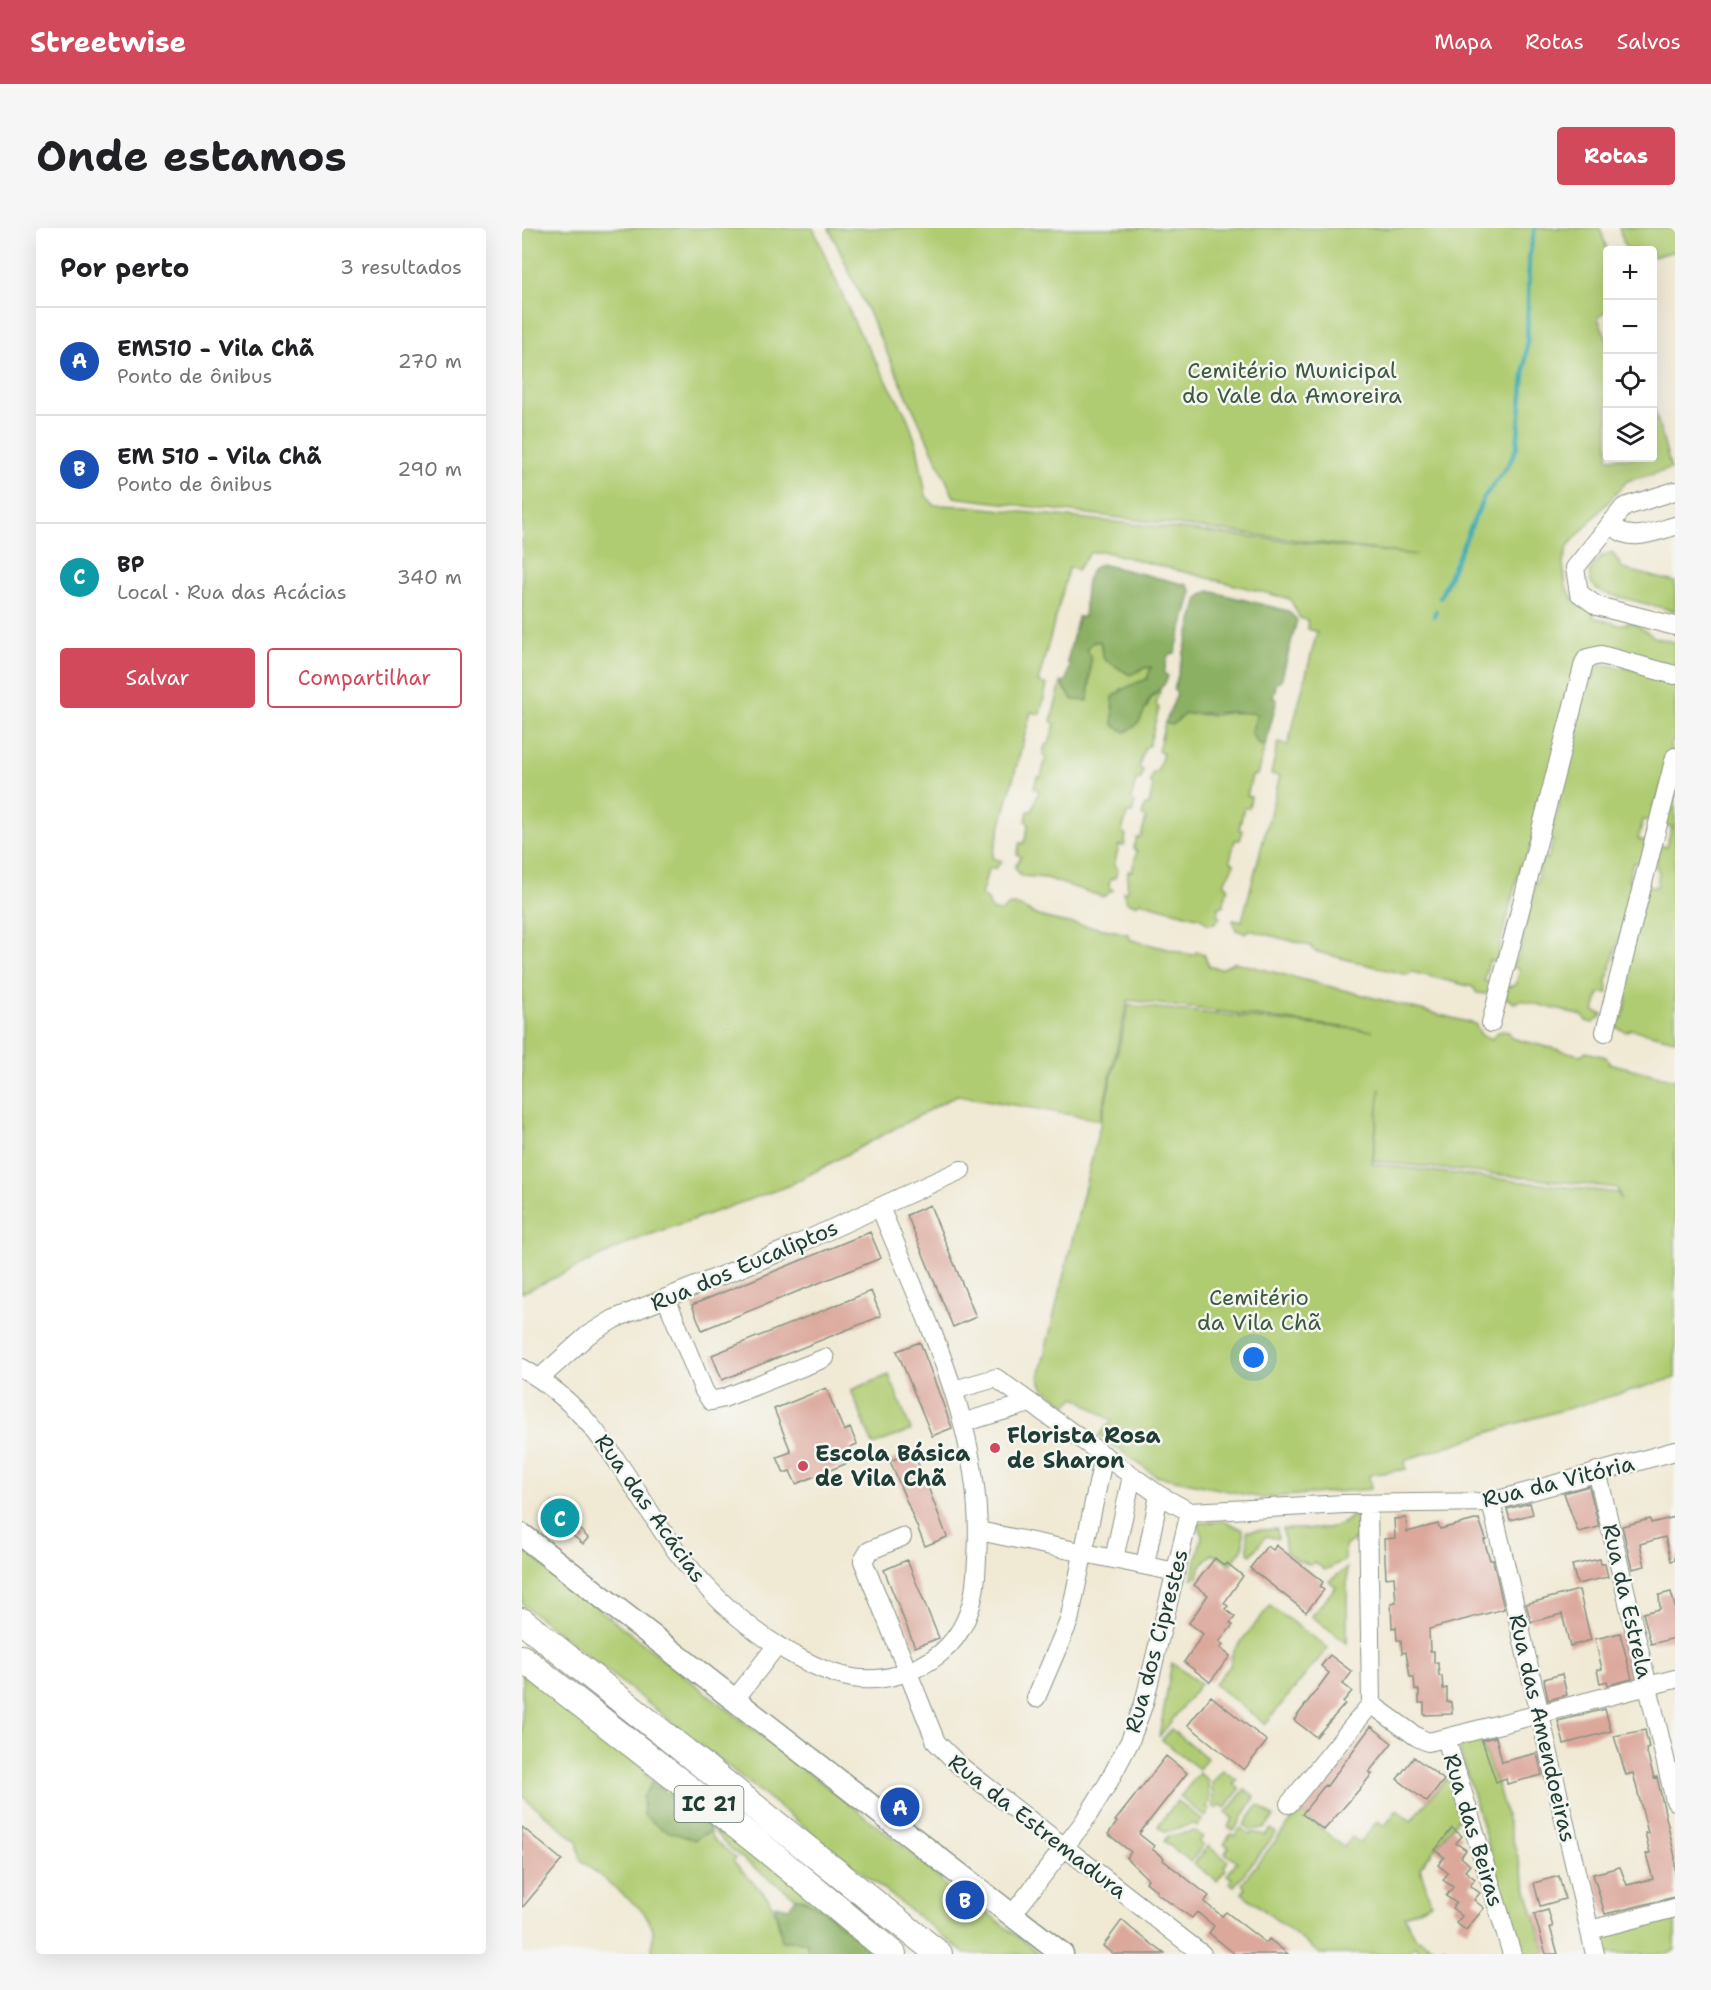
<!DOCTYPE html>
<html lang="pt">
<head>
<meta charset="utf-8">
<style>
	:root { --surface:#fff; --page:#f6f6f6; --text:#202124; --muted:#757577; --line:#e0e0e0; --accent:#d1495b }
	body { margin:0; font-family:"Shantell Sans",sans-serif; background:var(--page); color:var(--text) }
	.controls { position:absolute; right:18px; top:18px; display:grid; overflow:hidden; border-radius:6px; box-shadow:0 6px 24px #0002 }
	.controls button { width:54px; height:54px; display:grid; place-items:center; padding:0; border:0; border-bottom:2px solid var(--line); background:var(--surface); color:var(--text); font:30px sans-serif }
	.you { position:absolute; left:732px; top:1130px; width:21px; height:21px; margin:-15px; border:4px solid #fff; border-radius:50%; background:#1a73e8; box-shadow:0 0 0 9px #1a73e833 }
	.badge { display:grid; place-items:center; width:39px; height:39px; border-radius:50%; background:var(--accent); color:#fff; font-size:20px; font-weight:700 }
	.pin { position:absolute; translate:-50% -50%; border:3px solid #fff; box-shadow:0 2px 6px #0006 }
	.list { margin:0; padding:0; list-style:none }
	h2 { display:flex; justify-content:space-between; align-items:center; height:78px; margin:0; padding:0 24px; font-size:26px }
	h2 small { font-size:20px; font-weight:400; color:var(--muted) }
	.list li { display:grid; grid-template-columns:39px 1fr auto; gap:18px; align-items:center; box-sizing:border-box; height:108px; padding:0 24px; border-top:2px solid var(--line) }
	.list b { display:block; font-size:22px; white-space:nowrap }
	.list p { margin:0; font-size:20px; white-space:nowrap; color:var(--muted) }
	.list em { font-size:20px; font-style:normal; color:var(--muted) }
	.actions { display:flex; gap:12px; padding:18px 24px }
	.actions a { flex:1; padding:14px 0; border:2px solid var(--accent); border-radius:6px; text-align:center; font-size:21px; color:var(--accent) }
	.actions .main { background:var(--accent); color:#fff }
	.icon { flex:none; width:33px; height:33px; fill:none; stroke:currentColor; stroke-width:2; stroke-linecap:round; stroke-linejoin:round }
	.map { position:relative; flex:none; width:1153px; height:1726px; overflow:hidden; border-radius:6px }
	header { display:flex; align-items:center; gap:36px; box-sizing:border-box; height:84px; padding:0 30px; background:var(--accent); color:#fff }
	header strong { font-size:28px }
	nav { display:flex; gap:33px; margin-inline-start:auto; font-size:21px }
	.intro { display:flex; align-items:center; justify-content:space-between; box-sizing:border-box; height:144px; padding:0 36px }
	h1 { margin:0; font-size:42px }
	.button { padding:15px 27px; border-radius:6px; background:var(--accent); color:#fff; font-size:21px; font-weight:700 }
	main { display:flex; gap:36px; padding:0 36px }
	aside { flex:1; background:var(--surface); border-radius:6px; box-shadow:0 6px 24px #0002 }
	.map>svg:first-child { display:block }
	.green { fill:#b0cc72; stroke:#688453; stroke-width:1.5; fill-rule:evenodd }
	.forest { fill:#8cb064; stroke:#56764c; stroke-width:1.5 }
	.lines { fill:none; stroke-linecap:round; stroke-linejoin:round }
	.stream { stroke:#39abb1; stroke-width:4.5 }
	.building { fill:#dca89c }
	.minor-casing { stroke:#889384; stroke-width:20 }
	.major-casing { stroke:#889384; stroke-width:25 }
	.highway-casing { stroke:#889384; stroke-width:28 }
	.minor { stroke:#fff; stroke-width:18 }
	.major { stroke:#fff; stroke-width:22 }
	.highway { stroke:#fff; stroke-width:26 }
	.poi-dot { fill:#d1495b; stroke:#f6f6f2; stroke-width:2 }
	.labels { text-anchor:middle; stroke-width:5; stroke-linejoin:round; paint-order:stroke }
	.shield { fill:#f6f6f2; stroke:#60746d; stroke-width:1.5 }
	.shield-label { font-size:21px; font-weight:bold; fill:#1f3d34 }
	.park-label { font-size:22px; fill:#3c5a40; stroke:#f6f6f2 }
	.street-label { font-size:22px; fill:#1f3d34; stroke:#f6f6f2 }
	.poi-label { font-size:22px; font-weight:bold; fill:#1f3d34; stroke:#f6f6f2; text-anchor:start }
</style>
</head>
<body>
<header>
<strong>Streetwise</strong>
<nav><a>Mapa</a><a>Rotas</a><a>Salvos</a></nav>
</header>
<div class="intro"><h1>Onde estamos</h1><a class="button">Rotas</a></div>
<main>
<aside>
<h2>Por perto<small>3 resultados</small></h2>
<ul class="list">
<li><span class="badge" style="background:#1a4fb4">A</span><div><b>EM510 - Vila Chã</b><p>Ponto de ônibus</p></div><em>270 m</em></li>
<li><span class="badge" style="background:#1a4fb4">B</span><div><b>EM 510 - Vila Chã</b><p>Ponto de ônibus</p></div><em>290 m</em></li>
<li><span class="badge" style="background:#0f9aa8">C</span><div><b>BP</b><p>Local · Rua das Acácias</p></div><em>340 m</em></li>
</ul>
<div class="actions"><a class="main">Salvar</a><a>Compartilhar</a></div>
</aside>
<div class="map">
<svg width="1153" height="1726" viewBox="0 0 1153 1726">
	<rect width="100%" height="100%" fill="#f6f6f2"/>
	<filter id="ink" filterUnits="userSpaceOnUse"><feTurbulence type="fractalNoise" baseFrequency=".0167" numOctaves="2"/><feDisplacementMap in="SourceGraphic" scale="12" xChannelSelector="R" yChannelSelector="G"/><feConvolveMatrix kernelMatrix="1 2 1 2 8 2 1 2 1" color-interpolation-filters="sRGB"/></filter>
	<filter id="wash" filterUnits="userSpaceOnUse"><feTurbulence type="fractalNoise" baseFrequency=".008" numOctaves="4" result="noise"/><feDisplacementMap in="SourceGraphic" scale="24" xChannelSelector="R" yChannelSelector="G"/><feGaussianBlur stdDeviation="1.35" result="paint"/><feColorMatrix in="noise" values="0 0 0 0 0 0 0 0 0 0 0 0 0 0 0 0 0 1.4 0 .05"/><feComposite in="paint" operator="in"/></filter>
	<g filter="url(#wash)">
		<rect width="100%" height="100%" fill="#f0e9d4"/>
		<path class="green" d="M0,0h291l43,98 51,91 10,29 9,50 8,9 32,1 451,49 -463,-58 -125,-269h771l8,24 -1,58 -9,8 9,22 1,118h44l1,-54 18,65 -44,12 -59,65 -5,17 3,24 8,13 20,13 -1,4 26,8 13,-3 24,16 19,4v28l-79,-19 -71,212 -5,3 -22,87 1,10 -10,-2 -5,20 10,3 -2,5 -6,5 -9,-1 -4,-6 -61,-15 -5,3 -93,-24 -3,-5 -62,-16 -5,3 -8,-3 -3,-10 9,1 38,-145 -9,-2 7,-31 10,2 29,-113 -9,-3 -1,-9 -7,-2 -10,-19 -188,-48 -12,2 -13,17 -8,-2 -31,114 9,3 -7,29 -9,-2 -39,146 10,3 -6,7 -8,1 -7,27 7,4 3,10 10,2c4,-4 7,-7 12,-7 9,0 18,9 26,11 29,9 59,10 89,18l3,6 61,15 5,-3 7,2 5,12 12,3 14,-7 240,62 6,11 11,4c4,-7 8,-9 17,-7l2,6 69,17 6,-3 20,5 3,6 66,17v298l-151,43 -119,39 1,9 -37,6 2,14 -109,9 -106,-22 -57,-41 13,-14 -36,-24 -9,8 -24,-18 -4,-10 90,-372 244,26 -245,-31 -28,120 -143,-25 -169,91 -153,54 -113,53zM858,860l-7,73 244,27 4,12 -3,-7 -246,-29z
			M1097,0h56v23l-22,6 -1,-7h-26z
			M1090,324l11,17 52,13v29l-71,-18c-26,-12 -13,-34 8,-41z
			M578,413l4,18 26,16 14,-7 8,-1 -5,12 -17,9 -9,1 -9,17 2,14 33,-12 4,-10 9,-7 -4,14 3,3 -10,38 -4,1 -6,20 4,3 -2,9 -5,1 -5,20 4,3 -3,10h-5l-5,19 4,3 -2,11 -5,-1 -5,21 4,3 -3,9 -5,1 -1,8 4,3 -10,7 -57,-19 -25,-2 -6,-9 6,-10 -4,-3 3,-11h4l5,-19 -3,-3 2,-10h4l7,-21 -5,-2 3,-11h4l5,-20 -3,-2 2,-10 4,-1 6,-20 -4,-3 10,-38 12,17 17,-14c-1,-13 3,-25 -3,-37l2,-5z
			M1068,434l85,15v62l-5,6 2,4 -14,49 -5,6 -1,17 -9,-1 -5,19 9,3 -5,21h-9l-5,17 10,3 -3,12 -5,1 -8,27 3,9 -5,3 -13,44 1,14h-9l-5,18 9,4 -10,8 -7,-2 -3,-5 -62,-16 -7,3 -8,-5v-11l10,-2 4,-16 -9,-2 7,-10 21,-85v-15l9,2 5,-18 -9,-2 16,-32 -3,-9 30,-111 8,-11 -8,-5z
			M713,483l23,3 -7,19 7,11 7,2 -8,29 -5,1 -5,20 4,1 -2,11h-5l-5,21 4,2 -3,9h-5l-5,20 4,4 -10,19 4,4 -5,19h-4l-2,9 3,2 -5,6 -7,1 -7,-6 -61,-16 -5,3 -8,-3 -4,-10 4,-1 1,-20h4l5,-20 -3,-3 3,-10 4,-1 5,-19 -4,-3 3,-10h4l4,-19 -3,-4 3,-10h4l6,-18 -5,-3 7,-28 7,2 13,-11 31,1z
			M1153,564v248l-44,-11 -5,3 -12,-6 -1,-10 10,2 4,-20 -9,-3 29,-109 10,1 2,-16 -3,-4 2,-22 8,2 6,-20 -9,-3z
			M367,1147l22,55 -38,15 -22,-55z
			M830,1287l5,4v19l-12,8v14l-20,10 -11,-8 -3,3 -14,-5 -11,-8 -3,-23c22,-1 56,5 69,-14z
			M704,1293l17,9v18l-12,16 -19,-10 -11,11 -3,12 -7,2 11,-43 -4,-13z
			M755,1301l1,10 -12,-3 -15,19 -3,-2 -1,-22z
			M0,1321l406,317 31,35 31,14 50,39h-74l-444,-350z
			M825,1340v75l-36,-27 25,-29 -7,-6z
			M748,1378l58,42 -63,76 -51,-40 16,-18 3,-15z
			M650,1435l28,21 -41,53z
			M0,1444l126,100 -2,3 7,7 -10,15 1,18 61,20 4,-4 4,8 23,19 -3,3c22,28 42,31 46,70l28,11 1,12h-156l1,-26 -10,-17 -62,-51 -4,-19 -55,-45z
			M649,1501l36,29 -8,11 -37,-29z
			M958,1511l18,48 47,167h-20l-8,-14 -58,-192 2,-3z
			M701,1542l14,10 -4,4 7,5 -15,19 -4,-4 -4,5 -4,-3 -1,-23z
			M677,1545l9,7 1,23 -3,4 4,3 -5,7 -25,-20z
			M927,1548l12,39 -41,53 11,35 -27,13 12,22 24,13 4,-4 6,7h-25l-10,-8 -7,8h-88l-78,-61 3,-4 -3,-6 57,-72 45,36 8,-10 8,6 17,-22 8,5 12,-16 14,11z
			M142,1555l19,13 201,158h-9l-30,-23 -14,-16 -29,-17h-6c-34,-26 -76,-50 -97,-87l-9,2 -31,-26z
			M723,1561l10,8 -21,34 -6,-5 5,-7 -7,-6z
			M655,1573l25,19 -5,7 -4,-3 -28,8 -7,-6z
			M736,1577l16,12 -10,12h-14l-6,-4z
			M719,1600l9,7 2,-3 13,3 6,-6 5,4 -42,53 -5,-3 3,-5 -5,-3 10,-13 -12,-9 4,-6 -5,-3 7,-10 4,2z
			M673,1603l8,6 -4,5 4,3 -12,17 -27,-21 4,-5z
			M686,1618l20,15 -4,6 2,2 -9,12 -23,-17z
			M1153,1689v33l-8,4h-64l-3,-17z"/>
		<path class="forest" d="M579,336l86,21 5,7 -17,61 -7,2 -4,18 4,3c-4,13 -10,12 -17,21 -10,14 -5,26 -26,35l-12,-7v-28c9,-9 22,-14 34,-18l4,-12 -7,1 -14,7 -26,-16 -4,-18 -7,1 -6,7 4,9 -3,43 -15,-1 -12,-17 5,-2 4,-16 -3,-3 11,-45h6c3,-17 -3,-47 17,-53z
			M687,363l79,20 9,9 -16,61 -4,1 -4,15 4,3 -12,46 -6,-1 -8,-12 6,-19c-24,-3 -47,-1 -72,0l-13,11 -7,-2 12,-29 -3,-4 24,-92z
			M131,1554l37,31 9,-2 11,19 -15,10 -34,-11 -17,-14 -1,-18z
			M274,1670c19,0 61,41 79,56h-67l-1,-12 -25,-1 -7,-36 14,3z"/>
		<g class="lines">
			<path class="stream" d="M918,370l44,-101 25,-33 8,-17 10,-103 2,-87 6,-29
				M912,388l2,-5"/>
		</g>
		<g id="blocks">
			<path class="building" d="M408,977l46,112 -23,10 -46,-112z
				M348,1004l11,26 -179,72 -10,-25z
				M349,1063l10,25 -159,64 -10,-25z
				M398,1114l32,86 -20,8 -35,-85z
				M304,1160l18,43 6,-3 7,16 -7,3 5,13 -59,24 -6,-13 -6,2 -7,-16 14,-5 -17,-43z
				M390,1224l10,19 25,66 -22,9 -35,-85z
				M1067,1258l10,41 -21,5 -14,-39z
				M31,1274l35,36 -5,6 -38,-32z
				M1008,1275l3,11 -23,6 -3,-11z
				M1153,1289v43l-4,1 -6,-24 -25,7 5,22 -13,3 -10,-43 28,-7 1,4z
				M884,1290l1,14 31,-8 2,5 39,-10 7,20 -2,1 6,20h3l11,49 -75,20 1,22h4v12h4l1,13h3l1,13 4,-1v14h4l1,12 -28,1v-12h-5v-13h-4l-1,-13h-4l-4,-25 -4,1 -1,-13h-4l-1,-13 -4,1 -1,-25 5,-1 -2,-25 -8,1 -2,-39 11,-1 -1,-19z
				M754,1317l47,37 -3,5 4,3 -18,22 -56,-44 17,-22 6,4z
				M693,1330l10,8 2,-3 16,13 -19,27 4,3 -3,3 10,8 -5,6 3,2 -14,17 4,3 -3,3 10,8 -20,26 -26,-20 19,-28 -14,-11 19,-28 -14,-10z
				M1078,1331l1,5h4l3,13 -31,7 -5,-19z
				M385,1332l32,78 -24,9 -31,-77z
				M1057,1362l12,50 -21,6 -8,-32 -31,8 -5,-18z
				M1149,1364l4,15v31l-24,6 -8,-31 17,-4 -1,-14z
				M1098,1405l12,46 -24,6 -1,-4 -7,2 -3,-13 5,-1 -7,-30z
				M808,1427l22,17 -9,12 9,7 -9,11 2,2 -29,33 -22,-17 35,-47 -8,-7z
				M1040,1446l5,21 -19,5 -4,-21z
				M689,1468l56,45 -23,29 -56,-45z
				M1083,1481l6,22 -47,13 -6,-23z
				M849,1498l21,17 -23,29 3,2 -8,10 -40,46 -22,-16 23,-29 2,1z
				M1123,1502l4,18 -3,1 8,29 3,-1 18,80v40l-70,17 -12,-40 27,-7 7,18 26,-6 -7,-25 4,-1 -5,-20h3l-15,-60 -7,2 -12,-39z
				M974,1509l6,25 35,-9 5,22 -35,9 -1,-6 -10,4 -14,-42z
				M644,1528l21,17 -48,61 15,12 -2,3 12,9 -1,2 46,36 -5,6 18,14 4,-4 40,31 3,-4 19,15h-53l-26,-21 5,-7 -17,-14 -5,6 -36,-25 1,-2 -11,-9 2,-3 -22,-21 5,-6 -23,-18 9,-12 -2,-1z
				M892,1529l30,23 -17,22 -30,-23z
				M0,1599l40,33 -40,48z
				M930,1600l10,8 -6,7 10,7 -5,7 9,8 -5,6 10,8 -5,7 10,7 -6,7 10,8 -18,22 -10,-7 6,-7 -10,-8 4,-5 -10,-7 7,-9 -10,-7 5,-7 -10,-8 6,-8 -9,-7z
				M1037,1648l6,23 -25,7 -6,-23z
				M1026,1682l5,17h-3l8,27h-12l-12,-40z
				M600,1692l10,9 33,25h-51l-11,-8z"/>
		</g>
	</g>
	<g filter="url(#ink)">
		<use href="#blocks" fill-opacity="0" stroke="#889384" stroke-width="1.5"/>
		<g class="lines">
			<defs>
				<path id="minor" d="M1153,263l-51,16 -49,61 4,25 18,13 78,20
					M1091,296c14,21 43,7 62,2
					M969,795l93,-360 3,-5 14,-3 74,20
					M1083,804l70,-275
					M144,1070l38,93 7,10 13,-3 101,-40
					M0,1140c76,43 104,112 152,180 35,47 80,88 133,114 32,16 60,23 94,12 29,-9 53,-27 65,-55 9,-20 10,-39 11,-61 9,-125 -51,-238 -97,-351
					M18,1150l48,-43 26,-16 171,-69 176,-80
					M432,1162l42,-12 163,117 31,17 155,-8 146,-2 184,-51
					M443,1194l65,-19
					M1075,1243l78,330
					M969,1274l104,452
					M846,1277l3,199 46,33 11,5 18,-4 66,216
					M457,1303l197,41
					M380,1309l-33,14 -6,10 73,181 24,24 242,188
					M592,1331l18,-83
					M623,1337l14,-70
					M214,1470l41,-53
					M514,1470l33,-77 35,-166
					M924,1510l229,-59
					M767,1576l82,-100
					M490,1687l71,-92 25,-40 22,-42 14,-38 46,-191
					M1068,1702l85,-22"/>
				<path id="major" d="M0,1307l540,419"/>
				<path id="highway" d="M0,1393l417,333
					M0,1430l235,184 136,112"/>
			</defs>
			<use href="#minor" class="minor-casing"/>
			<use href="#major" class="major-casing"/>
			<use href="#highway" class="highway-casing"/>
			<use href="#minor" class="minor"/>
			<use href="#major" class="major"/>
			<use href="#highway" class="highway"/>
		</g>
	</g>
	<g class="poi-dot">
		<circle cx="473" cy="1220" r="6"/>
		<circle cx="281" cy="1238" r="6"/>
	</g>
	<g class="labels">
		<rect class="shield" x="152.5" y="1558" width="69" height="36" rx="4.5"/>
		<g class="shield-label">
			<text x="187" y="1583">IC 21</text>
		</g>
		<g class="park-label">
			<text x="770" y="150">Cemitério Municipal<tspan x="770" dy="25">do Vale da Amoreira</tspan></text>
			<text x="737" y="1077">Cemitério<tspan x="737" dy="25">da Vila Chã</tspan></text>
		</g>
		<g class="street-label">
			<text transform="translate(222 1037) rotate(-23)" y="8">Rua dos Eucaliptos</text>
			<text transform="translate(1036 1253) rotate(-14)" y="8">Rua da Vitória</text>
			<text transform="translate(129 1280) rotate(55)" y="8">Rua das Acácias</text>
			<text transform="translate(1106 1373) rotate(77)" y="8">Rua da Estrela</text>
			<text transform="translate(634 1413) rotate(-75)" y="8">Rua dos Ciprestes</text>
			<text transform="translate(1021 1500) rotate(77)" y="8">Rua das Amendoeiras</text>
			<text transform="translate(516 1598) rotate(38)" y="8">Rua da Estremadura</text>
			<text transform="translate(952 1602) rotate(73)" y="8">Rua das Beiras</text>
		</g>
		<g class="poi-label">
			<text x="485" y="1215">Florista Rosa<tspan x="485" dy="25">de Sharon</tspan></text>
			<text x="293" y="1233">Escola Básica<tspan x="293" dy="25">de Vila Chã</tspan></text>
		</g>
	</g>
</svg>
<div class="controls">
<button>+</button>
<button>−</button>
<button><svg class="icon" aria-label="locate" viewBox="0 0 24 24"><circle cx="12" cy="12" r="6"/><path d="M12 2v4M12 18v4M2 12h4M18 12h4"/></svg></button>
<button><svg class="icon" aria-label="layers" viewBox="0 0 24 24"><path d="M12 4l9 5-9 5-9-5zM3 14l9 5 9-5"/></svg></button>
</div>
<div class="you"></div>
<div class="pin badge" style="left:378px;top:1579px;background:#1a4fb4">A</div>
<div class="pin badge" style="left:443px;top:1672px;background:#1a4fb4">B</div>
<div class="pin badge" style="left:38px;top:1290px;background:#0f9aa8">C</div>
</div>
</main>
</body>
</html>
